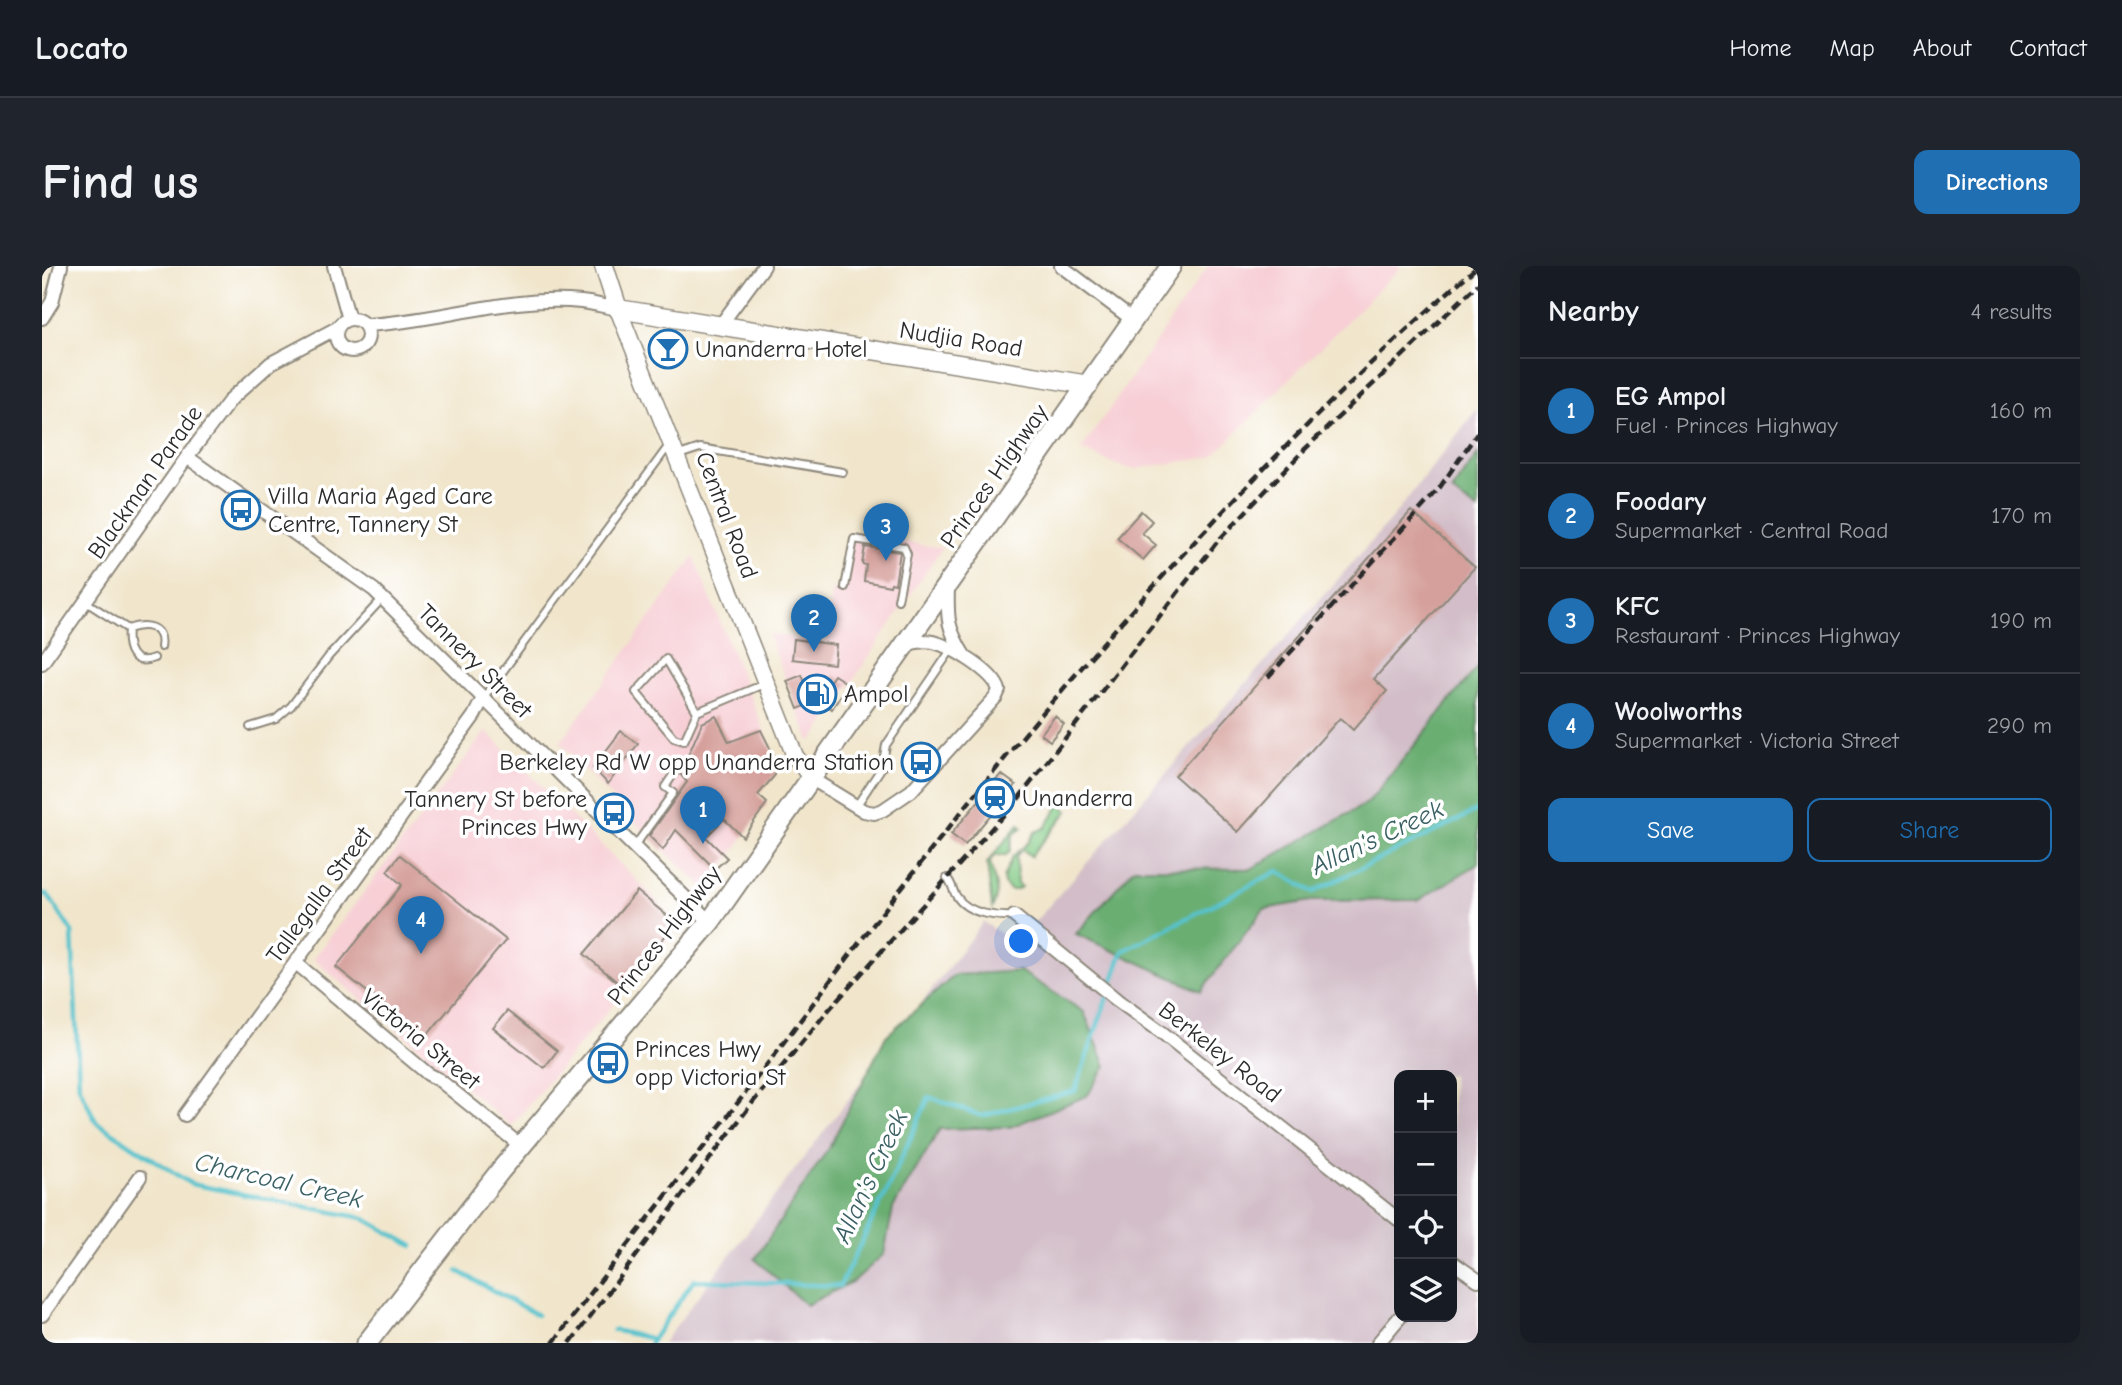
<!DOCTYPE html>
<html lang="en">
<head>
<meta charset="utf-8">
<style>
	:root { --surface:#171b24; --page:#20242c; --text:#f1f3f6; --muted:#9ea1a6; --line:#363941; --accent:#1f6fb2 }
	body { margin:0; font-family:"Comic Neue",sans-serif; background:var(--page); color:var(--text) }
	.controls { position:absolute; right:21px; bottom:21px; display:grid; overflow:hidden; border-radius:14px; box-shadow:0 7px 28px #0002 }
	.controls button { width:63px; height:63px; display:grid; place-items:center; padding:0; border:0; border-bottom:2px solid var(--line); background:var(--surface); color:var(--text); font:35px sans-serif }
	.you { position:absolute; left:980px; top:676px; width:24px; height:24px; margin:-18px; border:5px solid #fff; border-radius:50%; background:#1a73e8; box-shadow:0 0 0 10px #1a73e833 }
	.badge { display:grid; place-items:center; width:46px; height:46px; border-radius:50%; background:var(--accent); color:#fff; font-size:23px; font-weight:700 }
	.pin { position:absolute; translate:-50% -58px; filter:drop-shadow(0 2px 4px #0008) }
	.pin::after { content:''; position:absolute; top:37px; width:24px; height:21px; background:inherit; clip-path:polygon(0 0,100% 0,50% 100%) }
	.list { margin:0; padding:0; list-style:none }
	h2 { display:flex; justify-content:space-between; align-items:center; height:91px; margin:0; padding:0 28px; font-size:30px }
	h2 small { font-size:23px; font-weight:400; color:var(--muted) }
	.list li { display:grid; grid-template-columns:46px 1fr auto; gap:21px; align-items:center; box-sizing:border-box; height:105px; padding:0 28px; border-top:2px solid var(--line) }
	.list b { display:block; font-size:26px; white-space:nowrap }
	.list p { margin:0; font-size:23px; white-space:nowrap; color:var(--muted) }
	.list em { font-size:23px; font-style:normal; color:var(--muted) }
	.actions { display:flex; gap:14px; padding:21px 28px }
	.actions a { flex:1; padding:16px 0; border:2px solid var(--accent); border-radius:14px; text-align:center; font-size:24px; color:var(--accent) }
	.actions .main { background:var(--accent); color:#fff }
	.icon { flex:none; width:38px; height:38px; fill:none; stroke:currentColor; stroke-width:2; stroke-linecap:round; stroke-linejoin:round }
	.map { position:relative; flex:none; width:1436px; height:1077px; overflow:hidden; border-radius:14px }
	header { display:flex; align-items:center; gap:42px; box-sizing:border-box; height:98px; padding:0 35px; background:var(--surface); border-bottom:2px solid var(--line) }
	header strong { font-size:33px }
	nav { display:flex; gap:38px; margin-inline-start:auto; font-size:24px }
	.intro { display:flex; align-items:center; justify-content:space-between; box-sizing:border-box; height:168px; padding:0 42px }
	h1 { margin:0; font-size:49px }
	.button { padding:18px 32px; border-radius:14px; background:var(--accent); color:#fff; font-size:24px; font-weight:700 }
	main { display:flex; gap:42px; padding:0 42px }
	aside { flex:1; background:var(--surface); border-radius:14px; box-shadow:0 7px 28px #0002 }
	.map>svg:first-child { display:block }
	.built { fill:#f7cfd5 }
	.industrial { fill:#d2bdc8; fill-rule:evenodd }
	.green { fill:#83ca85; stroke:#577a58; stroke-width:2 }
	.forest { fill:#6aae72; stroke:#4a6c4e; stroke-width:2 }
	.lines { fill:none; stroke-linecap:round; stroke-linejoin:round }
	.stream { stroke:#56c3cd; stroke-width:4.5 }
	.building { fill:#d5a09b }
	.service-casing { stroke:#8e887c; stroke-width:10 }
	.minor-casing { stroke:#8e887c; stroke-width:16 }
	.tertiary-casing { stroke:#8e887c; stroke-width:19 }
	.secondary-casing { stroke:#8e887c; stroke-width:21 }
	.primary-casing { stroke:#8e887c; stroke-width:23 }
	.service { stroke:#fff; stroke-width:6 }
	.minor { stroke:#fff; stroke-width:12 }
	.tertiary { stroke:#fff; stroke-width:16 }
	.secondary { stroke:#fff; stroke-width:18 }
	.primary { stroke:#fff; stroke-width:19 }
	.rail { stroke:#2b2b2b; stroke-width:4.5; stroke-dasharray:10 5; stroke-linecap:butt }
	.labels { text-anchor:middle; stroke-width:7; stroke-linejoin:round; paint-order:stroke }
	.street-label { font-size:24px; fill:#2b2b2b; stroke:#fff }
	.poi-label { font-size:24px; fill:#2b2b2b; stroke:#fff; text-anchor:start }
	.water-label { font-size:26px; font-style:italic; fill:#3a6064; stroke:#fff }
</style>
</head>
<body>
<header>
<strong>Locato</strong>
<nav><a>Home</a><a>Map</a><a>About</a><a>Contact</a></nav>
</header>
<div class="intro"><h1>Find us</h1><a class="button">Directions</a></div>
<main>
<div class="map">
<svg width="1436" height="1077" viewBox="0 0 1436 1077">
	<rect width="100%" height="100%" fill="#fff"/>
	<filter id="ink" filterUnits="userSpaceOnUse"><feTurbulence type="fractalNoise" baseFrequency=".0143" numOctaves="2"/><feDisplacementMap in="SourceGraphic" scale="14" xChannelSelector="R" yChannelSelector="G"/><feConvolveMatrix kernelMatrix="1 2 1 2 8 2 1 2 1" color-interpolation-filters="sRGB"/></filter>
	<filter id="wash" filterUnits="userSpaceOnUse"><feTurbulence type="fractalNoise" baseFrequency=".00686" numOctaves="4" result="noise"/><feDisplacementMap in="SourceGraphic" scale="28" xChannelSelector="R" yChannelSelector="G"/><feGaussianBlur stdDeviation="1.57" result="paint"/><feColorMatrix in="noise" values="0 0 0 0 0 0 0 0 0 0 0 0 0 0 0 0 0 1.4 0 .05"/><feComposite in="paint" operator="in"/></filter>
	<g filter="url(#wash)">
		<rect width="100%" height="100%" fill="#f1e6cc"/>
		<path class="built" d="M1166,0h194l-190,191 -78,12 -12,-2 -41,-17z
			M806,267l94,15 -129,192 -4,-1 -41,-105 57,8 7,-52 11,1z
			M652,291l82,203 -1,15 -17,20 9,8 -60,87 -60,-55 -87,-92z
			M444,465l195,193 -170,202 -198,-167z"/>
		<path class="industrial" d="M1436,142v935h-815l320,-421 33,21 377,-426zM1357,809h53v242h-53z"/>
		<path class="green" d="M1018,538l8,7 -37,45 -9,-7 -6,8 1,27 4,3 -5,3h-6l-6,-6 -1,-6 10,-22 16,-14 6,-10 10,-4z
			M977,558l3,3 -9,8 -3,16 -4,4 -12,1 -4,5c2,16 12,29 2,47l-5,-45z"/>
		<path class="forest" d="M1436,188v56l-26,-18z
			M1436,400v198l-59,36 -108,1 -47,8 -63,82 -125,-57 58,-66 117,1 118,-67z
			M978,705l64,41 22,54 -19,30 -77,31 -70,2 -47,79 -9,46 -30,27 -48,24 -51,-46 75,-113 56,-110 69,-61z"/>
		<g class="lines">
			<path class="stream" d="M0,628h5l25,38 7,154 17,36 95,62 172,34 50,28
				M416,1005l79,44
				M571,1064l40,9
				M608,1077l44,-63 146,6 46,-94 43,-95 53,19 93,-25 48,-140 155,-80 35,21 165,-82"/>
		</g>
		<g id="blocks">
			<path class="building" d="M1099,245l11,10 -10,12 14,12 -13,15 -26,-22z
				M1369,245l64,56 -101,112 13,12 -34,39 -13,-12 -102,114 -63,-56z
				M823,281l35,5 -5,32 -4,-1 -1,3 -26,-5 2,-16 -4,-1z
				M752,373l42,6 -2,19 -42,-5z
				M760,409l11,28 -15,6 -11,-28z
				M792,409l14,9 -16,25 -14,-10z
				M674,450l13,26 32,-12 15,30 -1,15 -17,20 9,8 -24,34 -19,-18 -18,18 21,21 -12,11 -39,-39 -13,20 -14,-14 38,-54 -7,-8 22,-51z
				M1013,450l9,8 -14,17 -9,-7z
				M579,465l17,13 -30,40 -15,-16z
				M959,508l15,11 -51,60 -14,-11z
				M358,589l106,85 -81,98 -89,-71 66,-82 -15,-14z
				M595,625l39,32 -53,64 -39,-33z
				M465,745l50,40 -13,17 -51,-40z"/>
		</g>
	</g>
	<g filter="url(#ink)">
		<use href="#blocks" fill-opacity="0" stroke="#8e887c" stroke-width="2"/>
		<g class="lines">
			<defs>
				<path id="service" d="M637,189l21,-7 143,24
					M803,321l9,-48 50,8 3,7 -9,46
					M44,336l42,27
					M86,363c-2,19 4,38 26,29
					M86,363c16,-6 37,-4 33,18
					M442,431l186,-253
					M655,446l-31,-53 -30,33 38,46 10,3 13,-29 67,-28
					M208,461l26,-8 15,-13 38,-50 54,-58
					M815,539l25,-38 4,-22 65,-95
					M592,581l39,-54 -8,-6 10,-15
					M905,612c6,6 5,13 10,19 11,17 40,20 57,19"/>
				<path id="minor" d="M292,0l15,53
					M1019,0l72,54
					M0,52l10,-16 9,-36
					M294 69a16 16 0 1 1 32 0a16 16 0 1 1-32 0Z
					M323,59c72,-3 143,-30 216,-23 12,1 25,5 37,7
					M677,61l45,-61
					M145,191l187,133 336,332
					M906,319c-1,34 -1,43 17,72
					M0,397l145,-206 44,-58 40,-36 66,-35
					M770,513l52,32 10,2 9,-3 28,-19 85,-94 3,-7c-5,-18 -48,-44 -66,-48 -10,-2 -18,0 -28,3
					M972,650l103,84 43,31 239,189
					M254,697l132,111 10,5 83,67
					M143,849l289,-399 9,-18
					M1410,996l26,18
					M0,1049l98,-138
					M1336,1077l22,-26"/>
				<path id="tertiary" d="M576,43l177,447 17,23"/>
				<path id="secondary" d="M562,0l14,43 471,76"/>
				<path id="primary" d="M325,1077l133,-172 210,-249 461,-656"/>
			</defs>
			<use href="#service" class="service-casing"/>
			<use href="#minor" class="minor-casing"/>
			<use href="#tertiary" class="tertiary-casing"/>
			<use href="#secondary" class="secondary-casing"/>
			<use href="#primary" class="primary-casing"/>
			<use href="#service" class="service"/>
			<use href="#minor" class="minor"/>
			<use href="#tertiary" class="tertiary"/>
			<use href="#secondary" class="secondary"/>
			<use href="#primary" class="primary"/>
			<path class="rail" d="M1226,411l170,-187 40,-58
				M511,1077c69,-92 140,-181 209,-272 89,-118 178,-236 273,-349 137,-162 283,-317 443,-456
				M528,1077l183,-241 73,-89 193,-215 198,-256 87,-92 174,-166"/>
		</g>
	</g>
	<defs>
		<symbol id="bar-ring" viewBox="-11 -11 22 22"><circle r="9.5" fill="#fff" stroke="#1f6fb2" stroke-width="1.5"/><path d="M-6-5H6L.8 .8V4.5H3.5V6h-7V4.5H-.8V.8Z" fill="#1f6fb2"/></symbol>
		<symbol id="bus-ring" viewBox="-11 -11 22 22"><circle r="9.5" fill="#fff" stroke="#1f6fb2" stroke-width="1.5"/><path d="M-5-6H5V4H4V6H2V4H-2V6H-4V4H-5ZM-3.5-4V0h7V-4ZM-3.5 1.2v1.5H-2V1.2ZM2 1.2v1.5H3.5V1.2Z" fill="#1f6fb2"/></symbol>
		<symbol id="fuel-ring" viewBox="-11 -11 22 22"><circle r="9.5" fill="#fff" stroke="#1f6fb2" stroke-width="1.5"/><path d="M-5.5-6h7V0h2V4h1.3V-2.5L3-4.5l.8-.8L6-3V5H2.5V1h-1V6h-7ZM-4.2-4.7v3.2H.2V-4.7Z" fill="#1f6fb2"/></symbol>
		<symbol id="station-ring" viewBox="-11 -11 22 22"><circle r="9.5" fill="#fff" stroke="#1f6fb2" stroke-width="1.5"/><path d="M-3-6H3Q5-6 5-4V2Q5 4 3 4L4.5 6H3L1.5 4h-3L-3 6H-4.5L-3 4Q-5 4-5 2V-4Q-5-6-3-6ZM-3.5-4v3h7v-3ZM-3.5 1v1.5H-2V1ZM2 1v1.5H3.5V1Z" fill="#1f6fb2"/></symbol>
	</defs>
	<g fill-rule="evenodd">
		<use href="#bar-ring" x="604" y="61" width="44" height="44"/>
		<use href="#bus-ring" x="177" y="222" width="44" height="44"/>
		<use href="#fuel-ring" x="753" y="406" width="44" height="44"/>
		<use href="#bus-ring" x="857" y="474" width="44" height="44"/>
		<use href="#station-ring" x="931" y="510" width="44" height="44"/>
		<use href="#bus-ring" x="550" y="525" width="44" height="44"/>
		<use href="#bus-ring" x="544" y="775" width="44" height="44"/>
	</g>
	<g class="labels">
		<g class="street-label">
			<text transform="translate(919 73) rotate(9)" y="8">Nudjia Road</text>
			<text transform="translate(952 210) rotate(-55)" y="8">Princes Highway</text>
			<text transform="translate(103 216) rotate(-55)" y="8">Blackman Parade</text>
			<text transform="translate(685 249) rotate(69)" y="8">Central Road</text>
			<text transform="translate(433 395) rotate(45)" y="8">Tannery Street</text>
			<text transform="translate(277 629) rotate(-54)" y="8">Tallegalla Street</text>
			<text transform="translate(622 669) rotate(-52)" y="8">Princes Highway</text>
			<text transform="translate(379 773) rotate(39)" y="8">Victoria Street</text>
			<text transform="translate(1178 786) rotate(38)" y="8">Berkeley Road</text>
		</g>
		<g class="poi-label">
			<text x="653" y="91">Unanderra Hotel</text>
			<text x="226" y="238">Villa Maria Aged Care<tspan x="226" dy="28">Centre, Tannery St</tspan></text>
			<text x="802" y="436">Ampol</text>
			<text x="852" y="504" text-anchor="end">Berkeley Rd W opp Unanderra Station</text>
			<text x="980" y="540">Unanderra</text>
			<text x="545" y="541" text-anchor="end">Tannery St before<tspan x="545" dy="28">Princes Hwy</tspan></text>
			<text x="593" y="791">Princes Hwy<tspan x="593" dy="28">opp Victoria St</tspan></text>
		</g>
		<g class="water-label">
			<text transform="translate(1335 571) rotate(-25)" y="9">Allan's Creek</text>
			<text transform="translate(828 910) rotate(-65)" y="9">Allan's Creek</text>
			<text transform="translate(237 914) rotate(13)" y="9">Charcoal Creek</text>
		</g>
	</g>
</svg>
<div class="controls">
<button>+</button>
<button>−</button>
<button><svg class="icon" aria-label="locate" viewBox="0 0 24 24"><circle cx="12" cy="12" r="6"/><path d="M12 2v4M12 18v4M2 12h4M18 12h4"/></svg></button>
<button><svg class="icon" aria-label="layers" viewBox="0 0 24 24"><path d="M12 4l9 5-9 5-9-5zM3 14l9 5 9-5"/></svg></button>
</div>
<div class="you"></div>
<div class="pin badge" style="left:661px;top:578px">1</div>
<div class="pin badge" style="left:772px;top:386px">2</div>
<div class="pin badge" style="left:844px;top:295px">3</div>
<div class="pin badge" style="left:379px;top:688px">4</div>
</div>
<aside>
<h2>Nearby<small>4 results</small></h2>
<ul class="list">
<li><span class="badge">1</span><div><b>EG Ampol</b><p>Fuel · Princes Highway</p></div><em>160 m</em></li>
<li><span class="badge">2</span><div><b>Foodary</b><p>Supermarket · Central Road</p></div><em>170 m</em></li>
<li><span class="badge">3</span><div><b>KFC</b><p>Restaurant · Princes Highway</p></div><em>190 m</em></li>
<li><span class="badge">4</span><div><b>Woolworths</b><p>Supermarket · Victoria Street</p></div><em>290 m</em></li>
</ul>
<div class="actions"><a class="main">Save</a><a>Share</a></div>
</aside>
</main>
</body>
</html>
